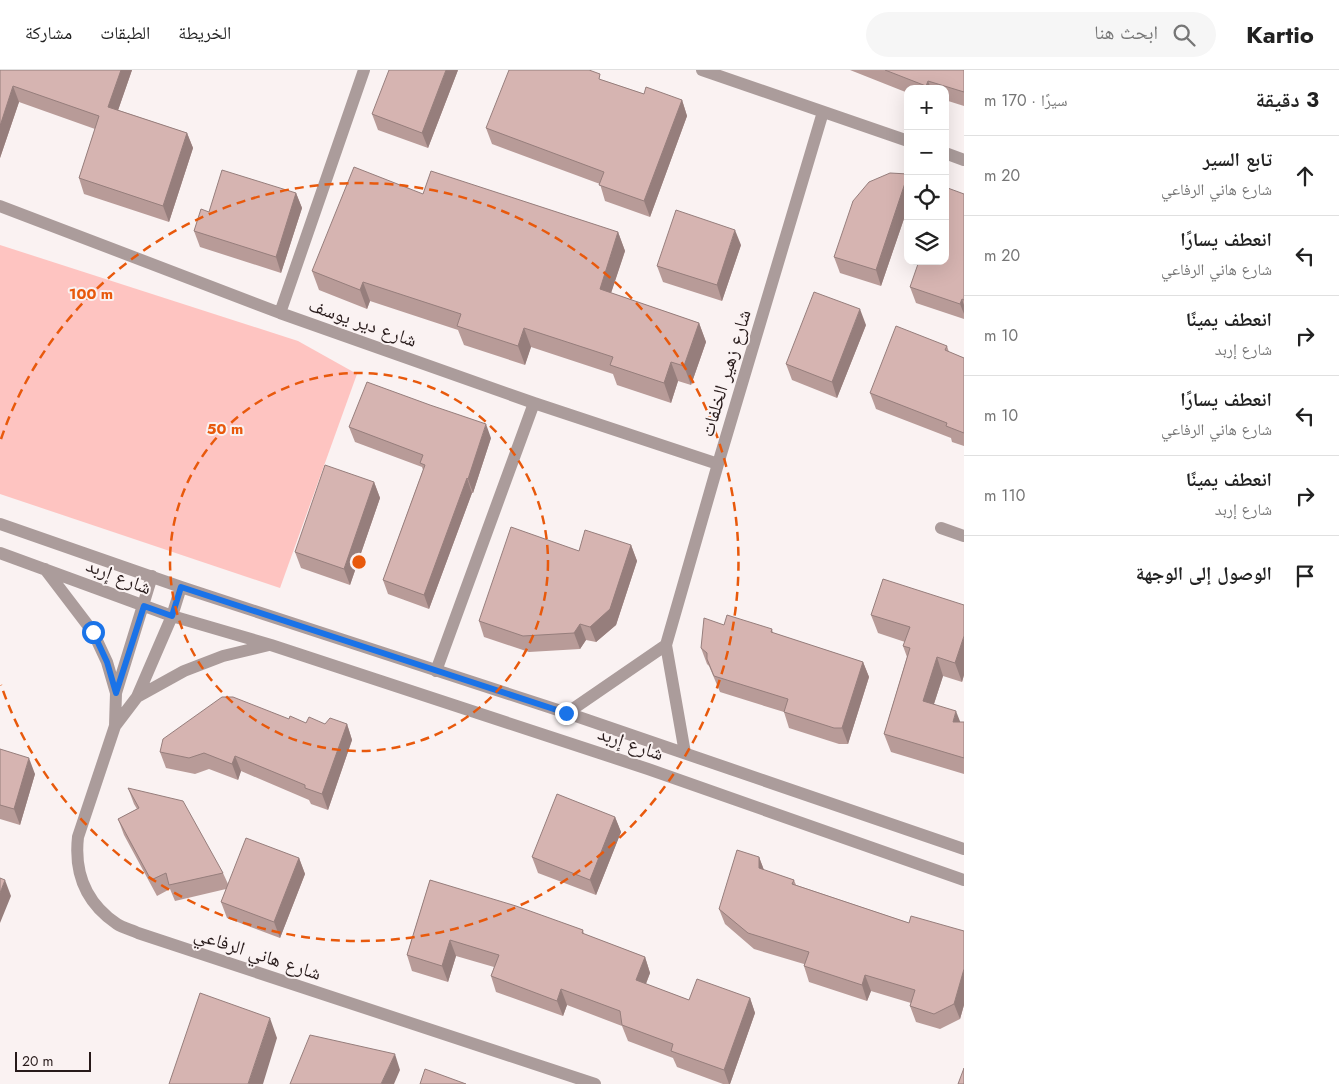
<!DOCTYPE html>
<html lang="ar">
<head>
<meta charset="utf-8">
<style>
	:root { --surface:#fff; --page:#f6f6f6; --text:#222; --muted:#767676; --line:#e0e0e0 }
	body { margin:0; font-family:Jost,"Noto Naskh Arabic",sans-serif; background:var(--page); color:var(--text); direction:rtl }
	.controls { position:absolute; right:15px; top:15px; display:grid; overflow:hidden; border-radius:10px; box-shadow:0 5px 20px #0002 }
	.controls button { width:45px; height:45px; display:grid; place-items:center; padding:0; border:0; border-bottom:1px solid var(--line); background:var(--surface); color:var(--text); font:25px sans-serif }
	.scale { position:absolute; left:15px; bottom:12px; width:76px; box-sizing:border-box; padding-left:5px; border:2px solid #271a1a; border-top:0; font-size:14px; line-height:18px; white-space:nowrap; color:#271a1a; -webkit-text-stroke:4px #faf2f2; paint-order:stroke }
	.stop { position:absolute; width:15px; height:15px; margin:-11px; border:4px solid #1a73e8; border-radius:50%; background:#fff }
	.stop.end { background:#1a73e8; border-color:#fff; box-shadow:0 1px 5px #0008 }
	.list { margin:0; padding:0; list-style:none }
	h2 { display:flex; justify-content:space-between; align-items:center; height:65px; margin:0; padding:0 20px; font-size:21px }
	h2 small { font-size:16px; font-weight:400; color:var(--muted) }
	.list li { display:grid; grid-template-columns:32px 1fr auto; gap:15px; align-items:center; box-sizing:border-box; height:80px; padding:0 20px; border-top:1px solid var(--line) }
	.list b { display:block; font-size:19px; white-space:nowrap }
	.list p { margin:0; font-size:16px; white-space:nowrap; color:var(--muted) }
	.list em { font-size:16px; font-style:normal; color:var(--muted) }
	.icon { flex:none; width:28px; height:28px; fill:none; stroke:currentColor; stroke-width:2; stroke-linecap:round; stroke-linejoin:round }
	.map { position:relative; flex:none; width:964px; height:1014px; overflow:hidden; direction:ltr }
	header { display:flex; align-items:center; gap:30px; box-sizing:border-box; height:70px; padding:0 25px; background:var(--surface); border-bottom:1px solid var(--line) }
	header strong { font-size:24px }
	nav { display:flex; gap:28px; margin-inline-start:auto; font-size:18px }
	.search { width:350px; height:45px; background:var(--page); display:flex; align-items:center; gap:12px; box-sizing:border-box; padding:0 18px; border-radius:28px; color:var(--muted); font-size:19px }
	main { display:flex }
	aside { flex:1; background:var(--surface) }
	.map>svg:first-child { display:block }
	.green { fill:#fec4c1 }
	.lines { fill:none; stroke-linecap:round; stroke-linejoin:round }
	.minor { stroke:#ab9c9b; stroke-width:12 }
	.wall { fill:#b89b98 }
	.shaded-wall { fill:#967e7c }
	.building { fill:#d6b4b1; stroke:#967e7c }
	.route { stroke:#1a73e8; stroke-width:6 }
	.ring { fill:none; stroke:#e8590c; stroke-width:2.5; stroke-dasharray:9 6 }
	.labels { text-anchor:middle; stroke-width:4; stroke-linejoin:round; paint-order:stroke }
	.street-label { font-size:19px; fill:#271a1a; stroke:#faf2f2 }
	.centre { fill:#e8590c; stroke:#faf2f2; stroke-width:2.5 }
	.ring-label { font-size:15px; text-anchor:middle; font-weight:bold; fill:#e8590c; stroke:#faf2f2; stroke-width:4; stroke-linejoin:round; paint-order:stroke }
</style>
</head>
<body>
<header>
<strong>Kartio</strong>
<div class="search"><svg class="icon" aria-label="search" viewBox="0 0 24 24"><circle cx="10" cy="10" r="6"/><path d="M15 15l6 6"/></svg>ابحث هنا</div>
<nav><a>الخريطة</a><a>الطبقات</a><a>مشاركة</a></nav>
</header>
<main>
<aside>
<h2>3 دقيقة<small>سيرًا · 170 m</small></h2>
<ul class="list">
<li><svg class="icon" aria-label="ahead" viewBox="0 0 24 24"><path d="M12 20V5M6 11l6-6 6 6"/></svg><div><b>تابع السير</b><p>شارع هاني الرفاعي</p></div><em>20 m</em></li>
<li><svg class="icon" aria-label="left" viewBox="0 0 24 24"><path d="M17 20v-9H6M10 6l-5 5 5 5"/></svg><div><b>انعطف يسارًا</b><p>شارع هاني الرفاعي</p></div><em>20 m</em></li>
<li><svg class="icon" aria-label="right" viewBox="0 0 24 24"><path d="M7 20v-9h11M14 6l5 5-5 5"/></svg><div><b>انعطف يمينًا</b><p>شارع إربد</p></div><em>10 m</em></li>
<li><svg class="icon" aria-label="left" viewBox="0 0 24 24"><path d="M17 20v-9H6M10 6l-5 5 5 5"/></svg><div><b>انعطف يسارًا</b><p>شارع هاني الرفاعي</p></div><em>10 m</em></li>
<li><svg class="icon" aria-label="right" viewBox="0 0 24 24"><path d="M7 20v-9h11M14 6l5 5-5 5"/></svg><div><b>انعطف يمينًا</b><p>شارع إربد</p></div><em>110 m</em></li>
<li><svg class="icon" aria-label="arrive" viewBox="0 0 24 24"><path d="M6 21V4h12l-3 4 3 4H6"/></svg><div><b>الوصول إلى الوجهة</b></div></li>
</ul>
</aside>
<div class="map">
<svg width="964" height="1014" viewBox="0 0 964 1014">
	<rect width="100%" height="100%" fill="#faf2f2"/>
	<path class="green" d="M0,175l298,96 59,33 -77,214 -280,-94z"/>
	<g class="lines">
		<path class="minor" d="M702,0l206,71
			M945,83l19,7
			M0,136l280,107 254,90 184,61
			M280,243l84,-243
			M0,454l181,63 386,126 397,136
			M941,458l23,8
			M0,483l172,63 99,29 377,124 316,111
			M45,499l48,63 14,30 9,31 -1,33 -37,111c-4,36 8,66 39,87 6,4 15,6 21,9l457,151
			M436,601l98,-268
			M116,623l36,-117
			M137,627l47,-26 39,-15 46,-11
			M567,643l99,-68
			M115,656l22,-29 35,-81 9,-29
			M685,683l-19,-108 52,-181 105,-352"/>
	</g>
	<path class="wall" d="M0,0h132l-14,40 69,23 6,15 -24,74 -85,-28 -5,-16 16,-49 -76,-27 -19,56z
		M458,0l-30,78 -50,-18 -6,-16z
		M850,0h114v36l-19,-6v-11h-37v4z
		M602,10l42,14 38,6 5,16 -37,101 -45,-16 -5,-17 -108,-40 -6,-16z
		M908,103v34l-27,79 -41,-13 -6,-16z
		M296,123l6,15 -21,65 -81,-26 -6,-16 15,-19z
		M423,124l195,38 7,19 -14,42 88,30 7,19 -15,43 -13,-4 -7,22 -54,-18 -4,-11 -82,-27 -6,18 -61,-20 -6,-15 -88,-29 -3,8 -48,-19 -7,-19z
		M964,124v125l-48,-16 -6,-16z
		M741,175l-19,56 -59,-19 -6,-16z
		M866,255l-29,73 -45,-18 -6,-16z
		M947,276l2,6 15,6v88l-12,-4 -1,-4 -75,-29 -6,-16z
		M349,357l142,11 -18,55h-1l-43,116 -41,-15 -5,-14 40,-110 -1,-3 -67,-25z
		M374,412l6,16 -30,87 -49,-17 -6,-16z
		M631,475l6,16 -21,64 -20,17 -10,-2 -6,9 -51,3 -45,-15 -5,-16 100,-70z
		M964,535v70l-2,7 -19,-6 -9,28 26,18h4v52l-73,-22 -7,-18 23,-77 -4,-11 2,-4 -27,-9 -7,-18z
		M724,555l48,4 1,4 90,29 6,15 -21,67h-9l-50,-16 -5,-16 -64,-20 -11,-26 -2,-2 -6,-16z
		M289,649l17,4 19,1h22l5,16 -24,70 -17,-6 -2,-4 -68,-29 -3,9 -29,-11 -14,5 -29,-6 -6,-16z
		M0,679l35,25 -15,51 -20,-6z
		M128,718l95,85 5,11 71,-26 6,16 -25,64 -53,-20 -6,-16 5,-13 -51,12 -5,-12 -13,7 -33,-61 -6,-16 19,-10 -3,-5z
		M615,747l6,15 -25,63 -58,-22 -6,-16z
		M759,787l5,13 30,10 2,5 113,38 55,8v74l-4,14 -20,10 -24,-7 -6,-16 1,-3 -40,-12 -4,10 -58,-19 -5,-16v-2l-50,-15 -29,-25 -6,-15z
		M430,810l153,50 1,4 61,23 5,16 -4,11 43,16 61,-2 5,15 -25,71h-7l-46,-17 -4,-9 -45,-17 -6,-15 -55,-21 -4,11 -67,-24 -5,-16 3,-9 -38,-11 -8,26 -36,-11 -5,-16z"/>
	<path class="shaded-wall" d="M121,0h11l-18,52 -6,-15z
		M446,0h12l-30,78 -6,-15z
		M928,11l3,8h-4l-1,-3z
		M13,16l6,16 -19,56v-32z
		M682,30l5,16 -37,101 -6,-16z
		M187,63l6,15 -24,74 -6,-16z
		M908,104v33l-27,79 -5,-16z
		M296,123l6,15 -21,65 -5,-16z
		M735,160l6,15 -19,56 -5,-16z
		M618,162l7,19 -19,57 -6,-19z
		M363,212l7,19 -3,8 -7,-19z
		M962,229l2,6v9l-4,-10z
		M860,239l6,16 -29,73 -5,-16z
		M699,253l7,19 -15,43 -7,-19z
		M524,258l7,19 -6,18 -7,-19z
		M671,292l7,19 -7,22 -7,-20z
		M486,354l5,14 -18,55 -5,-14z
		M467,408l5,15 -43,116 -5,-14z
		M374,412l6,16 -30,87 -6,-16z
		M631,475l6,16 -21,64 -20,17 -6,-15z
		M580,554l6,16 -6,9 -6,-16z
		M964,566v39l-2,7 -7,-19z
		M937,587l6,19 -14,43 -6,-18z
		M863,592l6,15 -21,67 -6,-16z
		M956,641l7,18 -10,-7z
		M347,654l5,16 -24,70 -6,-16z
		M235,686l6,15 -3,9 -6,-16z
		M29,688l6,16 -15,51 -6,-16z
		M615,747l6,15 -25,63 -6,-15z
		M759,787l6,16 -6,-5z
		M299,788l6,16 -25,64 -6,-16z
		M5,810l6,16 -11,27v-30z
		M450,870l6,16 -8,26 -6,-16z
		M645,887l5,16 -9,23 -5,-16z
		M964,899v36l-4,14 -6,-15z
		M865,905l6,16 -4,10 -5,-16z
		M561,919l6,16 -4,11 -6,-15z
		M750,928l5,15 -25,71h-1l-5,-14z
		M270,948l7,20 -14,46h-15z
		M395,984l5,16 -6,14h-13z"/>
	<path class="building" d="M0,0h121l-13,37 79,26 -24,73 -84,-28 20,-62 -86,-30 -13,40z
		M389,0h57l-24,63 -50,-19z
		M509,0h80l11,4 -1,5 45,15 2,-7 36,13 -38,101 -45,-16 5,-13 -118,-44z
		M885,0h79v22l-36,-11 -2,5z
		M354,97l69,27 8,-23 187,61 -18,57 99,34 -15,43 -13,-4 -7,21 -54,-18 3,-8 -89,-29 -6,18 -61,-20 4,-12 -98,-32 -3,8 -48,-19z
		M222,100l74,23 -20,64 -82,-26 7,-22 8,3z
		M890,103l18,1 -32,96 -42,-13 19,-56 16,-19z
		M945,117l19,7v106l-2,-1 -2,5 -50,-17 9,-26h26z
		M676,140l59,20 -18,55 -60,-19z
		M814,222l46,17 -28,73 -46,-18z
		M896,256l51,20 -2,4 19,8v75l-18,-7 1,-3 -77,-30z
		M367,312l63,23 56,19 -18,55 -1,-1 -43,117 -41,-15 42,-115 -5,-2 3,-8 -74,-28z
		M325,395l49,17 -30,87 -49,-17z
		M511,457l68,24 6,-21 46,15 -21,64 -20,18 -10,-3 -6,9 -51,3 -44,-15z
		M883,509l81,26v31l-9,27 -18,-6 -14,44 33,10 -3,11h11v36l-80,-24 26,-86 -7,-2 7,-19 -39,-12z
		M727,545l45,14 -1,3 92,30 -21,66h-8l-50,-16 4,-13 -74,-23 -7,-17v-6l-6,-5 3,-30 20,7z
		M222,627h11l56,22 1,-3 16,7 3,-6 16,7 5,-6 17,6 -25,70 -17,-6v-3l-70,-29 -3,8 -28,-11 -15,5 -29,-6 3,-13z
		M0,679l29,9 -15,51 -14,-4z
		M128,718l55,13 40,72 -54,12 -3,-12 -15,7 -33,-61 21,-11z
		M557,724l58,23 -25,63 -58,-23z
		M246,768l53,20 -25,64 -53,-20z
		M737,780l22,7v11l35,12 -2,4 117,39 2,-7 53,15v38l-10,35 -20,10 -24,-8 5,-16 -50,-15 -3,10 -58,-19 5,-14 -61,-19 -29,-24z
		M0,808l5,2 -5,13z
		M430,810l86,26 67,24 -1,3 63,24 -9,23 53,20 8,-21 53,19 -26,72 -53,-19 2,-7 -51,-19 -2,-14 -59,-22 -4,12 -66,-25 8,-21 -49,-15 -8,26 -35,-11z
		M200,923l70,25 -22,66h-79z
		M310,965l85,19 -14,30h-91z
		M964,998v16h-6z
		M425,999l41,15h-46z"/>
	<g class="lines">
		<path class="route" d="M93,562l14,30 9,31 28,-87 28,10 9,-29 385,126"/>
	</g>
	<g class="ring">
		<circle cx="359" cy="492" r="189"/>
		<path d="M1 369A379 379 0 1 1 1 615"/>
	</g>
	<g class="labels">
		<g class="street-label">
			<text transform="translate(363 252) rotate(19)" y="7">شارع دير يوسف</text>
			<text transform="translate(725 303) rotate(-73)" y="7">شارع زهير الخلفات</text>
			<text transform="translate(119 506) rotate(21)" y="7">شارع إربد</text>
			<text transform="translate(631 673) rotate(19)" y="7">شارع إربد</text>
			<text transform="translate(258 883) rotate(18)" y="7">شارع هاني الرفاعي</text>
		</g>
	</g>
	<circle cx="359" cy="492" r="8" class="centre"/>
	<g class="ring-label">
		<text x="91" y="229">100 m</text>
		<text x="225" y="364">50 m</text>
	</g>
</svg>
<div class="controls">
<button>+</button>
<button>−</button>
<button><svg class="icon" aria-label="locate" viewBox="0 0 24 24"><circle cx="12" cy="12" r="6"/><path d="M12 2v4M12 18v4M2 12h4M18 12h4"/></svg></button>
<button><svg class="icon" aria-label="layers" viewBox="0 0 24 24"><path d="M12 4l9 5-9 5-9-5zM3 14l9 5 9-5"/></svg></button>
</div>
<div class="scale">20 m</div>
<div class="stop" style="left:93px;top:562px"></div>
<div class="stop end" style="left:566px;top:643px"></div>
</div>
</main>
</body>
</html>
